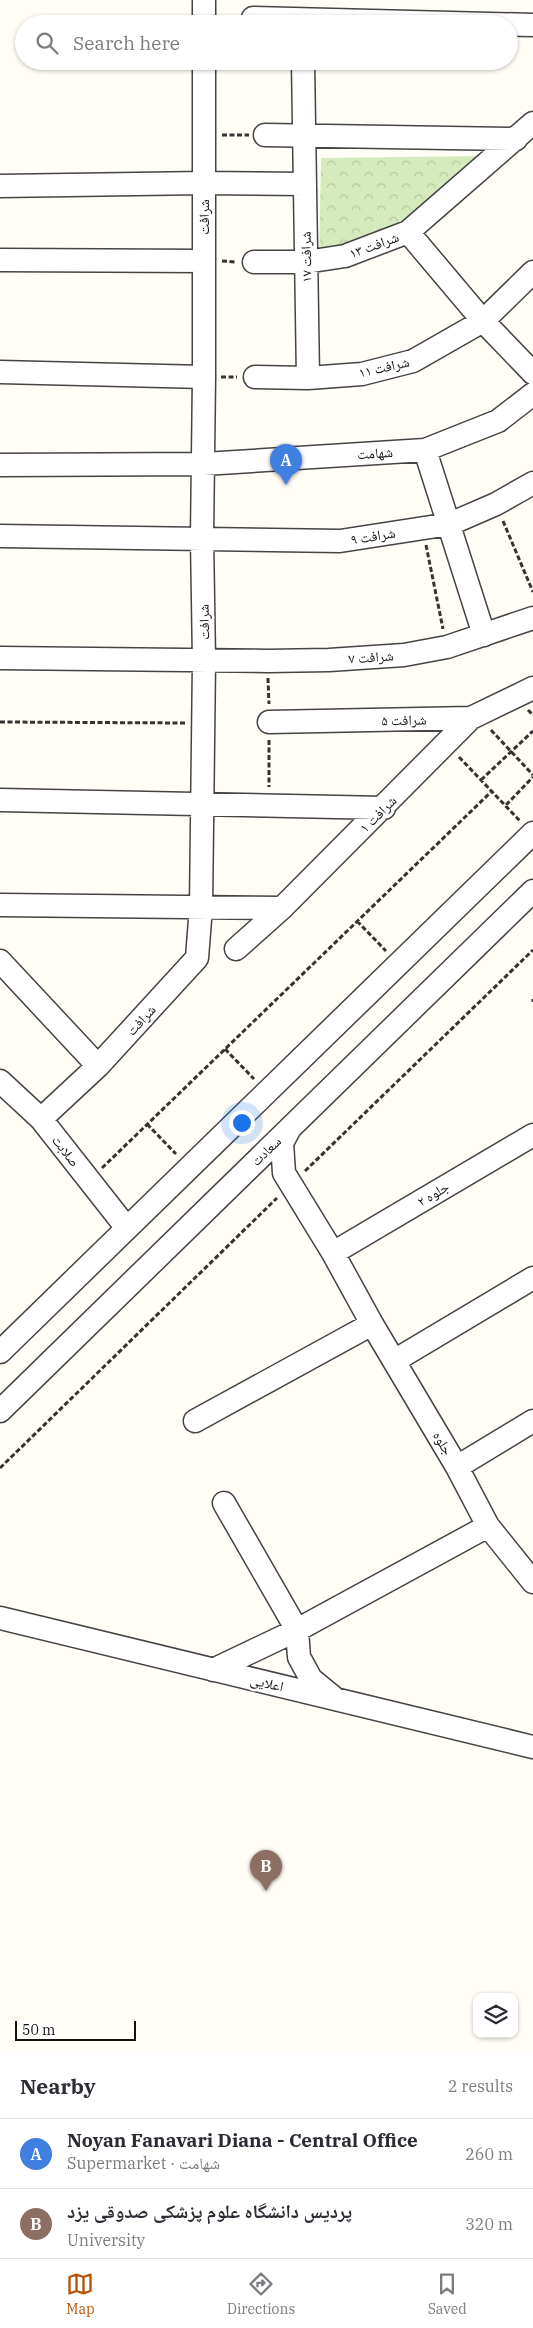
<!DOCTYPE html>
<html lang="en">
<head>
<meta charset="utf-8">
<style>
	:root { --surface:#fff; --page:#f7f7f7; --text:#2b2b33; --muted:#7c7c81; --line:#e1e1e2; --accent:#b45309 }
	body { margin:0; font-family:"IBM Plex Serif","Noto Naskh Arabic",serif; background:var(--page); color:var(--text) }
	.controls { position:absolute; right:15px; bottom:15px; display:grid; overflow:hidden; border-radius:10px; box-shadow:0 1px 4px #0004 }
	.controls button { width:45px; height:45px; display:grid; place-items:center; padding:0; border:0; border-bottom:1px solid var(--line); background:var(--surface); color:var(--text); font:25px sans-serif }
	.scale { position:absolute; left:15px; bottom:12px; width:121px; box-sizing:border-box; padding-left:5px; border:2px solid #111; border-top:0; font-size:14px; line-height:18px; white-space:nowrap; color:#111; -webkit-text-stroke:4px #fff; paint-order:stroke }
	.you { position:absolute; left:241px; top:1122px; width:18px; height:18px; margin:-12px; border:4px solid #fff; border-radius:50%; background:#1a73e8; box-shadow:0 0 0 8px #1a73e833 }
	.badge { display:grid; place-items:center; width:32px; height:32px; border-radius:50%; background:var(--accent); color:#fff; font-size:16px; font-weight:700 }
	.pin { position:absolute; translate:-50% -41px; filter:drop-shadow(0 1px 2px #0008) }
	.pin::after { content:''; position:absolute; top:26px; width:18px; height:15px; background:inherit; clip-path:polygon(0 0,100% 0,50% 100%) }
	.list { margin:0; padding:0; list-style:none }
	h2 { display:flex; justify-content:space-between; align-items:center; height:65px; margin:0; padding:0 20px; font-size:21px }
	h2 small { font-size:16px; font-weight:400; color:var(--muted) }
	.list li { display:grid; grid-template-columns:32px 1fr auto; gap:15px; align-items:center; box-sizing:border-box; height:70px; padding:0 20px; border-top:1px solid var(--line) }
	.list b { display:block; font-size:19px; white-space:nowrap }
	.list p { margin:0; font-size:16px; white-space:nowrap; color:var(--muted) }
	.list em { font-size:16px; font-style:normal; color:var(--muted) }
	.icon { flex:none; width:28px; height:28px; fill:none; stroke:currentColor; stroke-width:2; stroke-linecap:round; stroke-linejoin:round }
	.map { position:relative; flex:none; width:533px; height:2053px; overflow:hidden }
	.search { position:absolute; background:var(--surface); box-shadow:0 1px 4px #0004; left:15px; right:15px; top:15px; height:55px; display:flex; align-items:center; gap:12px; box-sizing:border-box; padding:0 18px; border-radius:28px; color:var(--muted); font-size:19px }
	.sheet { height:205px; background:var(--surface) }
	nav { display:flex; justify-content:space-around; align-items:center; box-sizing:border-box; height:70px; border-top:1px solid var(--line); background:var(--surface); font-size:14px; color:var(--muted) }
	nav a { display:grid; justify-items:center; gap:2px }
	nav .on { color:var(--accent) }
	.map>svg:first-child { display:block }
	.park { fill:url(#park-crowns) }
	.lines { fill:none; stroke-linecap:round; stroke-linejoin:round }
	.minor-casing { stroke:#444; stroke-width:25 }
	.path { stroke:#333; stroke-width:3; stroke-dasharray:5 2.5; stroke-linecap:butt }
	.minor { stroke:#fff; stroke-width:22 }
	.labels { text-anchor:middle; stroke-width:5; stroke-linejoin:round; paint-order:stroke }
	.street-label { font-size:14px; fill:#111; stroke:#fff }
</style>
</head>
<body>
<div class="map">
<svg width="533" height="2053" viewBox="0 0 533 2053">
	<defs>
		<pattern id="park-crowns" width="20" height="18" patternUnits="userSpaceOnUse" patternTransform="scale(1.25)"><rect width="20" height="18" fill="#d5ebbd"/><path d="M2 6a3 3 0 1 1 6 0M12 15a3 3 0 1 1 6 0" fill="none" stroke="#b6c8a1"/></pattern>
	</defs>
	<rect width="100%" height="100%" fill="#fffdf5"/>
	<path class="park" d="M481,156l-73,71 -89,36 2,-105z"/>
	<g class="lines">
		<defs>
			<path id="minor" d="M204,0v24
				M253,18l280,7
				M303,61l5,317
				M265,135l251,4
				M0,186l204,-3 100,1
				M408,232l75,89 50,52
				M0,260l204,1
				M254,262h52l39,-6 63,-24 125,-109
				M0,372l204,5
				M255,377l53,1 54,-4 51,-13 70,-40 50,-49
				M425,450l59,185
				M0,465l204,-1 221,-14 73,-29 35,-27
				M0,536l340,5 110,-17 46,-20 37,-21
				M0,658l268,3 61,-1 75,-5 43,-8 86,-29
				M269,722l202,-4 62,-30
				M0,800l384,8
				M0,905l282,3
				M236,949l46,-41 189,-190
				M0,961l98,105
				M0,1081l41,38 85,108
				M41,1119l57,-53 99,-108 4,-51 3,-246 -2,-123 2,-161v-316
				M290,1128l-8,15 2,30 49,80 39,71 85,143 31,59 45,56
				M333,1253l200,-118
				M0,1352l533,-519
				M394,1361l139,-83
				M0,1411l533,-520
				M195,1421l177,-97
				M457,1467l76,-46
				M224,1503l73,127 2,27 12,22 22,18
				M0,1618l533,129
				M213,1670l84,-40 191,-104"/>
		</defs>
		<use href="#minor" class="minor-casing"/>
		<path class="path" d="M222,17h14
			M222,135h27
			M222,261l14,1
			M221,377h16
			M503,521l30,71
			M426,545l17,84
			M268,678l1,26
			M528,710l5,5
			M0,722l186,1
			M491,730l42,45
			M269,740v47
			M459,757l61,64
			M481,780l52,-49
			M506,805l27,-28
			M357,921l29,30
			M533,999v3
			M225,1049l29,30
			M147,1124l29,30
			M102,1168l390,-377
			M305,1171l228,-221
			M0,1468l277,-270"/>
		<use href="#minor" class="minor"/>
	</g>
	<g class="labels">
		<g class="street-label">
			<text transform="translate(204 217) rotate(-90)" y="5">شرافت</text>
			<text transform="translate(374 245) rotate(-20)" y="5">شرافت ۱۳</text>
			<text transform="translate(306 257) rotate(-91)" y="5">شرافت ۱۷</text>
			<text transform="translate(384 367) rotate(-13)" y="5">شرافت ۱۱</text>
			<text transform="translate(375 453) rotate(-4)" y="5">شهامت</text>
			<text transform="translate(373 536) rotate(-9)" y="5">شرافت ۹</text>
			<text transform="translate(204 622) rotate(-91)" y="5">شرافت</text>
			<text transform="translate(371 657) rotate(-4)" y="5">شرافت ۷</text>
			<text transform="translate(404 720) rotate(-1)" y="5">شرافت ۵</text>
			<text transform="translate(378 814) rotate(-45)" y="5">شرافت ۱</text>
			<text transform="translate(141 1020) rotate(-48)" y="5">شرافت</text>
			<text transform="translate(66 1151) rotate(52)" y="5">صلابت</text>
			<text transform="translate(266 1151) rotate(-44)" y="5">سعادت</text>
			<text transform="translate(433 1194) rotate(-31)" y="5">جلوه ۲</text>
			<text transform="translate(443 1443) rotate(59)" y="5">جلوه</text>
			<text transform="translate(267 1683) rotate(13)" y="5">اعلایی</text>
		</g>
	</g>
</svg>
<div class="controls">
<button><svg class="icon" aria-label="layers" viewBox="0 0 24 24"><path d="M12 4l9 5-9 5-9-5zM3 14l9 5 9-5"/></svg></button>
</div>
<div class="scale">50 m</div>
<div class="you"></div>
<div class="pin badge" style="left:286px;top:485px;background:#3f7fe0">A</div>
<div class="pin badge" style="left:266px;top:1891px;background:#8d6e63">B</div>
<div class="search"><svg class="icon" aria-label="search" viewBox="0 0 24 24"><circle cx="10" cy="10" r="6"/><path d="M15 15l6 6"/></svg>Search here</div>
</div>
<section class="sheet">
<h2>Nearby<small>2 results</small></h2>
<ul class="list">
<li><span class="badge" style="background:#3f7fe0">A</span><div><b>Noyan Fanavari Diana - Central Office</b><p>Supermarket · شهامت</p></div><em>260 m</em></li>
<li><span class="badge" style="background:#8d6e63">B</span><div><b>پردیس دانشگاه علوم پزشکی صدوقی یزد</b><p>University</p></div><em>320 m</em></li>
</ul>
</section>
<nav>
<a class="on"><svg class="icon" aria-label="map" viewBox="0 0 24 24"><path d="M3 6l6-2 6 2 6-2v14l-6 2-6-2-6 2zM9 4v14M15 6v14"/></svg>Map</a>
<a><svg class="icon" aria-label="directions" viewBox="0 0 24 24"><path d="M12 3l9 9-9 9-9-9zM9 14v-3h6M13 9l2 2-2 2"/></svg>Directions</a>
<a><svg class="icon" aria-label="saved" viewBox="0 0 24 24"><path d="M7 4h10v16l-5-4-5 4z"/></svg>Saved</a>
</nav>
</body>
</html>
